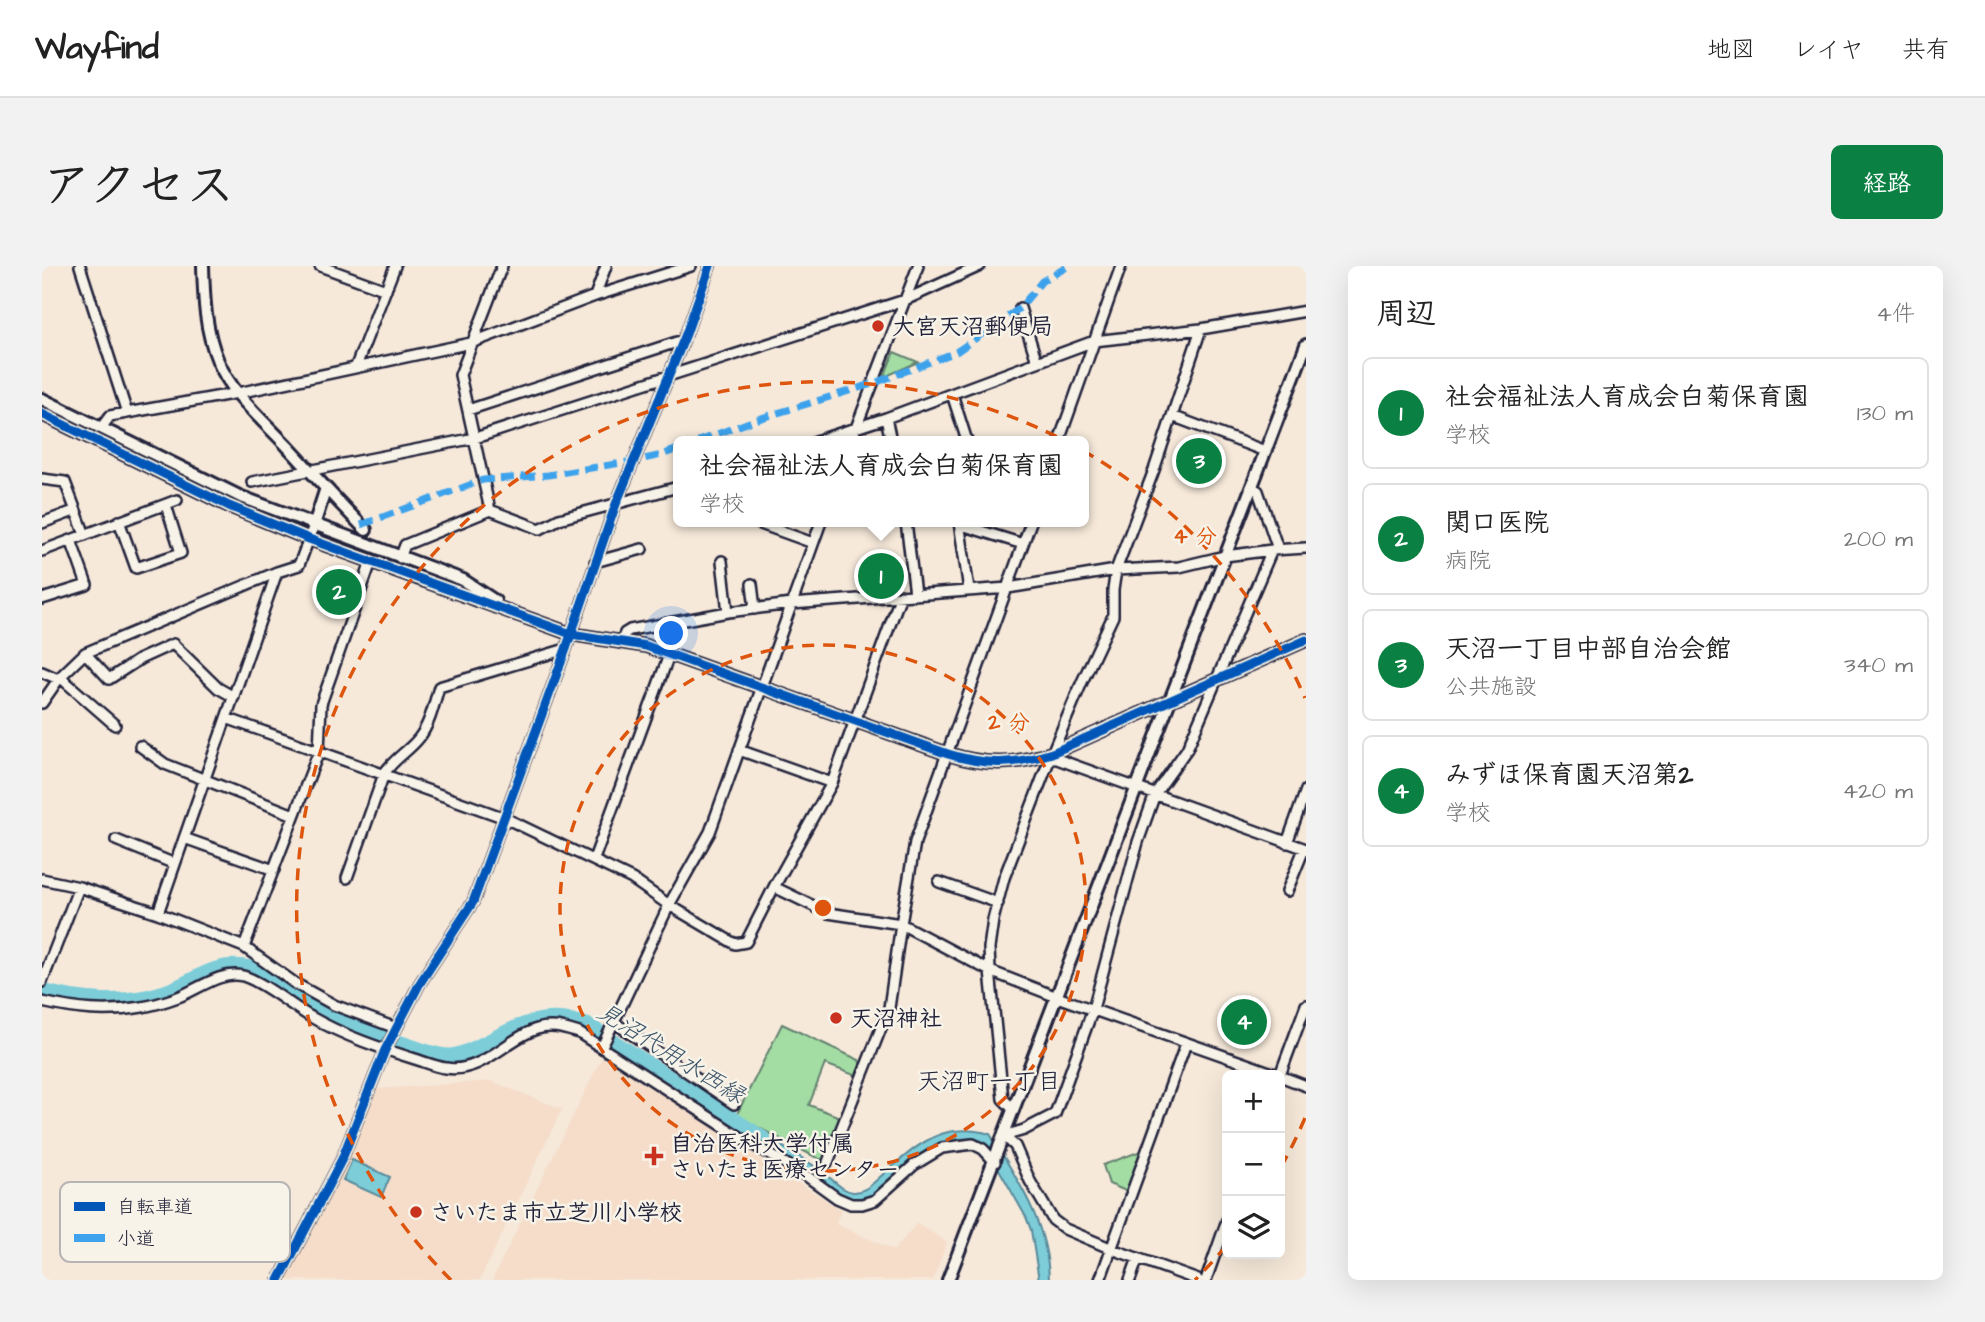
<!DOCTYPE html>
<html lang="ja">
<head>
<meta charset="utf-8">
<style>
	:root { --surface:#fff; --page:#f2f2f2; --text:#222; --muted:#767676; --line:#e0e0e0; --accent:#0b8043 }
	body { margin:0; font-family:"Architects Daughter","Klee One",sans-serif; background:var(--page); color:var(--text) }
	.controls { position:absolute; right:21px; bottom:21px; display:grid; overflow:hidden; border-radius:10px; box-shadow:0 7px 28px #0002 }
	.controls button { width:63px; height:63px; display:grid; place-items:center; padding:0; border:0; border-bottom:2px solid var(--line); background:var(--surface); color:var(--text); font:35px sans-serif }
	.you { position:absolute; left:630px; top:368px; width:24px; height:24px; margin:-18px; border:5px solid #fff; border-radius:50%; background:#1a73e8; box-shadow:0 0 0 10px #1a73e833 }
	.badge { display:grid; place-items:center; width:46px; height:46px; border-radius:50%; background:var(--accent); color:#fff; font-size:23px; font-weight:700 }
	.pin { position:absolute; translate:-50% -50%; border:4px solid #fff; box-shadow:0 2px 7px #0006 }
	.popup { position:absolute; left:631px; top:170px; width:416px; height:91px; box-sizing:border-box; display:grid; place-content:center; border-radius:10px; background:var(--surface); filter:drop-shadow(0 2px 5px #0005); font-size:23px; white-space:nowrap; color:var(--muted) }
	.popup b { font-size:26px; color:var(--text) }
	.popup::after { content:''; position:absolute; left:50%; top:100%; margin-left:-14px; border:14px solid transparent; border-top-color:var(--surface) }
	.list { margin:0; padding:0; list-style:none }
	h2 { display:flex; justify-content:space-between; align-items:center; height:91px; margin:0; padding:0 28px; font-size:30px }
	h2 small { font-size:23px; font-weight:400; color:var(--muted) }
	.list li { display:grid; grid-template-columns:46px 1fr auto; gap:21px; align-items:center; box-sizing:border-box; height:112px; margin:0 14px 14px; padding:0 14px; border:2px solid var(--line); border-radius:10px }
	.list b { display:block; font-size:26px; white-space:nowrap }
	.list p { margin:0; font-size:23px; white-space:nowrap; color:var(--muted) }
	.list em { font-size:23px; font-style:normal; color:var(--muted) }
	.icon { flex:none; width:38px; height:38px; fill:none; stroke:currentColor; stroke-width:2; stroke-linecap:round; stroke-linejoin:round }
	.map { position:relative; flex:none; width:1264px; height:1014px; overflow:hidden; border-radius:10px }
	header { display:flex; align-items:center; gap:42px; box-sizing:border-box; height:98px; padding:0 35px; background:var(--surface); border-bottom:2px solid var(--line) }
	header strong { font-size:33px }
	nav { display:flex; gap:38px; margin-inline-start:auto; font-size:24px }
	.intro { display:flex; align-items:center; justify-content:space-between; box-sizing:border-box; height:168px; padding:0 42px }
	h1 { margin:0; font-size:49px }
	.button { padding:18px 32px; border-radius:10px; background:var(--accent); color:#fff; font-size:24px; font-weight:700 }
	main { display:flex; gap:42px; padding:0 42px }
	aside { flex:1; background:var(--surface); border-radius:10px; box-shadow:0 7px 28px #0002 }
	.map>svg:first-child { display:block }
	.built { fill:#f5ddca }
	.green { fill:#a3dda3; stroke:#62806f; stroke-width:2 }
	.water { fill:#7dcdd9; stroke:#59899a; stroke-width:2 }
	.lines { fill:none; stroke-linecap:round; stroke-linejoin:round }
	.river { stroke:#7dcdd9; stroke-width:19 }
	.minor-casing { stroke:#22223b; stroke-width:14 }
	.tertiary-casing { stroke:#22223b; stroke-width:16 }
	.minor { stroke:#f7f3e8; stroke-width:9 }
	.tertiary { stroke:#f7f3e8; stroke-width:10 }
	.quiet { stroke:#3ea2ec; stroke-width:7; stroke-dasharray:14 7; stroke-linecap:butt }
	.cycleway-casing { stroke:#f7f3e8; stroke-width:13 }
	.cycleway { stroke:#0057b8; stroke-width:9 }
	.ring { fill:none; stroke:#de560e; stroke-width:3.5; stroke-dasharray:12 9 }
	.poi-dot { fill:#c8321e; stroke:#f7f3e8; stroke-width:2.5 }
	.labels { text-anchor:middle; stroke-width:5; stroke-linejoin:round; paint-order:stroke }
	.poi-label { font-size:23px; font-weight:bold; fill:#22223b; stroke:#f7f3e8; text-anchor:start }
	.water-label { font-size:24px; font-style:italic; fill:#3d556a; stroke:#f7f3e8 }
	.neighbourhood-label { font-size:24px; fill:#22223b; stroke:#f7f3e8 }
	.key { fill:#f7f3e8; stroke:#b7b4b4; stroke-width:2 }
	.key-label { font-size:19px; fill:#22223b }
	.centre { fill:#de560e; stroke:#f7f3e8; stroke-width:3.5 }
	.ring-label { font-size:21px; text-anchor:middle; font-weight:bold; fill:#de560e; stroke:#f7f3e8; stroke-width:5; stroke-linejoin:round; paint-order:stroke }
</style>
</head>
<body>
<header>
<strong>Wayfind</strong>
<nav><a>地図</a><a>レイヤ</a><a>共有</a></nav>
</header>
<div class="intro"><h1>アクセス</h1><a class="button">経路</a></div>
<main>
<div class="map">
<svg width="1264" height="1014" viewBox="0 0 1264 1014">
	<rect width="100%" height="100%" fill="#f6e9da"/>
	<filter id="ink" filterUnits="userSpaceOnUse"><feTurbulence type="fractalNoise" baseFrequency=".0143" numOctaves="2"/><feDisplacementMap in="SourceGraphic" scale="14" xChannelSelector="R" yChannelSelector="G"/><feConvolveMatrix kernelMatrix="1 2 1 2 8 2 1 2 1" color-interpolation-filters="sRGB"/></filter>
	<g filter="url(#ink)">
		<path class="built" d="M560,791l239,153 -5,14 58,26 23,-27 30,19 -14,38h-441z
			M449,815l71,28 -82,171h-194l67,-136 24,-55z"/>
		<path class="green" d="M852,86l24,10 -34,15z
			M740,758l77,36 2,6 -4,10 -32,-12 -16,41 31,12 1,4 -16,41 -89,-46z
			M1099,885h2l-14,38 -3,2 -17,-7 -6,-19z"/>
		<path class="water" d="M700,859c30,16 61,31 88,53 7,6 14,13 23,14 11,1 19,-8 27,-15 36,-30 60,-57 110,-43 28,46 58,90 59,146h-10l-8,-50 -5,-13 -43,-76c-43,-13 -79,28 -109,53l-7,3 -14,3 -13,-3 -45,-34 -57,-31z
			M310,894l38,17 -9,20 -38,-17z"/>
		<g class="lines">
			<path class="river" d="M0,727c38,11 84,14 123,1 33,-11 48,-32 86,-24 25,15 48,33 73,46 27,14 57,22 86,32 13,4 28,11 42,10 16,-2 30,-12 45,-19 32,-17 57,-24 92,-11l173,112"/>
			<defs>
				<path id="minor" d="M38,0l47,147
					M278,0l66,24
					M553,30l11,-30
					M978,42l17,54
					M314,100l39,-100
					M910,128l15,47
					M426,144l215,-70
					M1130,150l93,35
					M844,152l5,23
					M59,162l9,-12 128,-23 233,-50 124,-47 96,-30
					M774,175l70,-23 208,-77 107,-12 105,-18
					M809,175l67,-175
					M1017,175l62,-175
					M0,213l23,3 20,53
					M210,216l223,-44 430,-138 75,-34
					M1209,221l7,4 20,58
					M448,244l-30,-135 42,-109
					M77,255l17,47 45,-15 -15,-48
					M713,256l58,21
					M864,256l9,72
					M917,256l10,68
					M0,257l32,-12
					M918,260h5l58,18
					M0,285l135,-51
					M358,292l5,-13 85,-35 50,19 19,-10 119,-32
					M680,295l6,51
					M553,296l47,-13
					M710,318l3,25
					M0,333l45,-14 -16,-45
					M579,376l4,-9 5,-3 98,-18 63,-8 217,-16 108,-18 63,-3 46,-11 47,-6 34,-2
					M43,387l24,26 31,-20 33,-15 45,44 16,9
					M0,406l16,7
					M18,411l55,48
					M0,437l18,-26 25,-24 192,-81 22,-7 15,-40
					M184,452l279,100 127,61 37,26 66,39 11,-2 28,-55 58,-104 69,-188
					M98,480l25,18 129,51
					M697,484l93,33
					M1010,487l5,6 249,90
					M142,572l90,32
					M74,574l59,24
					M1245,577l19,-53
					M552,593l75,-204
					M305,612l37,-104c9,-15 24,-22 35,-36 11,-14 15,-34 20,-51l127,-38
					M0,613l37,8 79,26 86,34 52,37 38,21 62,23
					M897,616l59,21
					M732,621l54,26 73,11 89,47 67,26 221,78
					M1245,625l17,-42
					M116,647l119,-341
					M202,681l75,-196 2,-47 50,-142
					M0,716l37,-95
					M0,736c36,8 63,11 100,5 12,-2 25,-6 36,-10 19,-7 44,-27 65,-21 19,5 50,31 68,41 33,19 69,31 104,42 10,3 21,8 31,9 36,6 61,-30 91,-39 15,-5 28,0 42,4l161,104 68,40 29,21 14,6h11l13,-4 39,-35 28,-17 31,-4 10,5 12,13
					M573,757l119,81
					M560,781l67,-142 41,-73 111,-310
					M1238,809l26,-70
					M1238,810l26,10
					M972,844l-11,-11 -13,-128 -1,-23 4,-28 11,-42 48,-125 30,-71 31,-66v-26l3,-20 38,-100 47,-141
					M962,870l20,-6 31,-16 38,-105 45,-167 17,-48 32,-45 85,-199
					M962,870l11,10 15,35 23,39 12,9 47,20 86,31
					M786,896l61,-154 12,-84 14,-82 116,-320
					M237,1014l63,-121 43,-109 35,-67 53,-81 93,-253 50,-145 70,-170 24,-68
					M1058,1014l86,-237
					M1088,1014l8,-22
					M1164,1014l21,-60"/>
				<path id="tertiary" d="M161,0c1,33 2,64 15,95 14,34 46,60 71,87 25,27 50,55 77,82
					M0,133l197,97 224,84 32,21
					M0,148l187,92 80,33 262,95 75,12 302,108c38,12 66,11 104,-1l254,-113
					M272,259l12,-37
					M906,1014l358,-935"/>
			</defs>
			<use href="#minor" class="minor-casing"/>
			<use href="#tertiary" class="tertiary-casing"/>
			<use href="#minor" class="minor"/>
			<use href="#tertiary" class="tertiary"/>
			<path class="quiet" d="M656,175l57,-21 117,-36 84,-32 64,-44 22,-27 27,-15
				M319,259l122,-45 65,-5 86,-14 28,-6 16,-6"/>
			<defs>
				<path id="cycleway" d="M0,148l187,92 80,33 262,95 75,12 302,108c38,12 66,11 104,-1l254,-113
					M237,1014l63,-121 43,-109 35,-67 53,-81 93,-253 50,-145 70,-170 24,-68"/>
			</defs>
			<use href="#cycleway" class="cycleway-casing"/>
			<use href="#cycleway" class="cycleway"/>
		</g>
	</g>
	<g class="ring">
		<circle cx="781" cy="642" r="263"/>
		<path d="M1263 852A526 526 0 0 1 1239 901M1184 980A526 526 0 0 1 1153 1014M409 1014A526 526 0 1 1 1263 432"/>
	</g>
	<g class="poi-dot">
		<circle cx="836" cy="60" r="7"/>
		<circle cx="794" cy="752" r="7"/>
		<path d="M608.5 879.5h7v7h7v7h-7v7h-7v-7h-7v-7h7z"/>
		<circle cx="374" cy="946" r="7"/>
	</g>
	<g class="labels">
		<g class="poi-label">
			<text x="850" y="68">大宮天沼郵便局</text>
			<text x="808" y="760">天沼神社</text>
			<text x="628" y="885">自治医科大学付属<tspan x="628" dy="26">さいたま医療センター</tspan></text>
			<text x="388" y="954">さいたま市立芝川小学校</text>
		</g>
		<g class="water-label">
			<text transform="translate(629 787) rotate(32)" y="8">見沼代用水西縁</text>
		</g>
		<g class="neighbourhood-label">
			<text x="947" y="823">天沼町一丁目</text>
		</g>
	</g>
	<rect x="18" y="916" width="230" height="80" rx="10" class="key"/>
	<rect x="32" y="936" width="31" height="9" fill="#0057b8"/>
	<rect x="32" y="968" width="31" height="8" fill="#3ea2ec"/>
	<g class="key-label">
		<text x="75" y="947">自転車道</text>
		<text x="75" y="979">小道</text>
	</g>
	<circle cx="781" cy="642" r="10" class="centre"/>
	<g class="ring-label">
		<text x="1153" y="277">4 分</text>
		<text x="967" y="463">2 分</text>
	</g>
</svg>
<div class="controls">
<button>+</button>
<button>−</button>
<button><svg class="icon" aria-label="layers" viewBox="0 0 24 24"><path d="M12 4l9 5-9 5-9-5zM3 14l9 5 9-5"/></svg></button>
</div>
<div class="you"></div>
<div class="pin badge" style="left:839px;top:310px">1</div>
<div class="popup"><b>社会福祉法人育成会白菊保育園</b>学校</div>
<div class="pin badge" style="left:297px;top:326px">2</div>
<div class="pin badge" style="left:1157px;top:195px">3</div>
<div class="pin badge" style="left:1202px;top:756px">4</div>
</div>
<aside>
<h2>周辺<small>4件</small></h2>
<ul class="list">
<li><span class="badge">1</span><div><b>社会福祉法人育成会白菊保育園</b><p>学校</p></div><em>130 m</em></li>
<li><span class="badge">2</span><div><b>関口医院</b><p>病院</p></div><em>200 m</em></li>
<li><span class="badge">3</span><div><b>天沼一丁目中部自治会館</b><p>公共施設</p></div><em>340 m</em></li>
<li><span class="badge">4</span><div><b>みずほ保育園天沼第2</b><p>学校</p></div><em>420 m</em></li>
</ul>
</aside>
</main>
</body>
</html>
